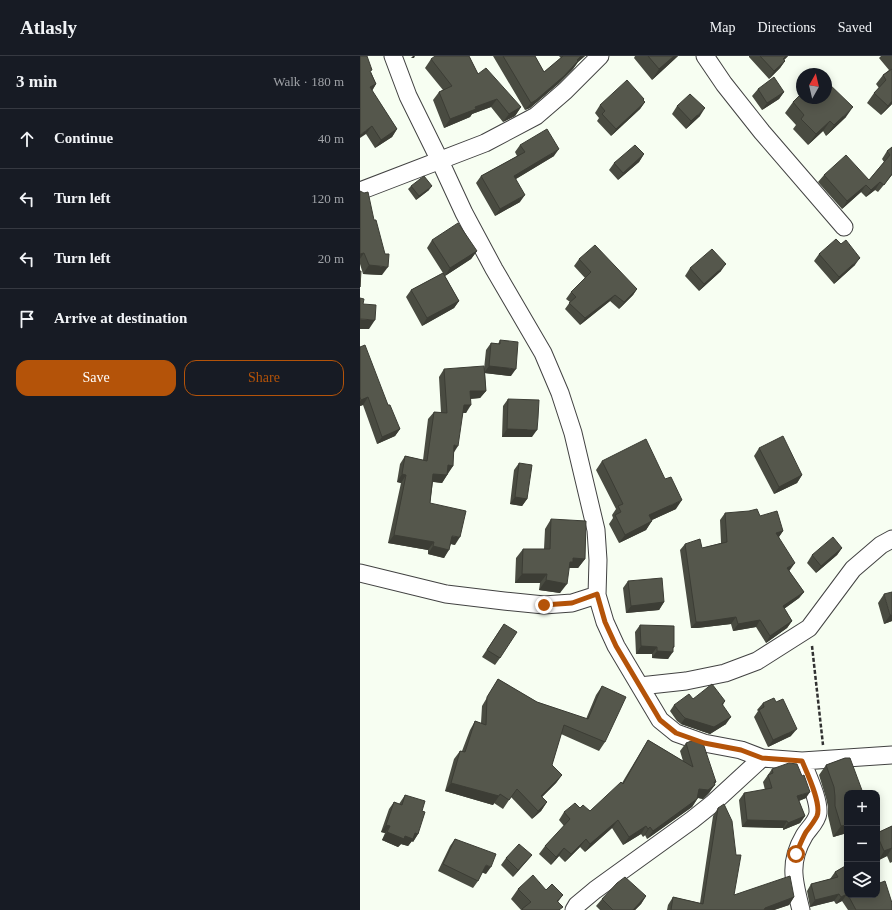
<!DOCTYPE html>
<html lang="en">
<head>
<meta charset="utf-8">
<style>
	:root { --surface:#171b24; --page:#20242c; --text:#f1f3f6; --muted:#9ea1a6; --line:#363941; --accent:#b45309 }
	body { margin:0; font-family:Georgia,serif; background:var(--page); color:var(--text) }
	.controls { position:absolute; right:12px; bottom:12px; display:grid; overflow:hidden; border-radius:8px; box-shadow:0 2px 10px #0003 }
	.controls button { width:36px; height:36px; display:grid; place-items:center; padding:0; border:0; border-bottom:1px solid var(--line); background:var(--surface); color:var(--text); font:20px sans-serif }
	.compass { position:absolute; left:436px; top:12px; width:36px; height:36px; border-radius:50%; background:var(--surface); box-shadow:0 2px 10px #0003; rotate:8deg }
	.stop { position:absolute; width:12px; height:12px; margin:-9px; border:3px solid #b45309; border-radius:50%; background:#fff }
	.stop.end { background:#b45309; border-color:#fff; box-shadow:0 1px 4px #0008 }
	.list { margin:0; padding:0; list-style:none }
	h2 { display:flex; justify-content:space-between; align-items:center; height:52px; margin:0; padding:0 16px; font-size:17px }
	h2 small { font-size:13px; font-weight:400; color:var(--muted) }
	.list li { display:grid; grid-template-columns:26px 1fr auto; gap:12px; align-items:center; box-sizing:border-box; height:60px; padding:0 16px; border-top:1px solid var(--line) }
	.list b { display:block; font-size:15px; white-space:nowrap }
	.list em { font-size:13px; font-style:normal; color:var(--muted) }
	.actions { display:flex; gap:8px; padding:12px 16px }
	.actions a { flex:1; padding:9px 0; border:1px solid var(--accent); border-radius:12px; text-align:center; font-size:14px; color:var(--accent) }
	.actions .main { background:var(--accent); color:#fff }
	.icon { flex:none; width:22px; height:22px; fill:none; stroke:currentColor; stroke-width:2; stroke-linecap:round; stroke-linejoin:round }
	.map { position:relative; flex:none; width:532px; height:854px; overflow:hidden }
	header { display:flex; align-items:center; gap:24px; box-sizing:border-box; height:56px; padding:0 20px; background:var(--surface); border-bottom:1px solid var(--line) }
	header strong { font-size:19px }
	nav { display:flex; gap:22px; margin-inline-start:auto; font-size:14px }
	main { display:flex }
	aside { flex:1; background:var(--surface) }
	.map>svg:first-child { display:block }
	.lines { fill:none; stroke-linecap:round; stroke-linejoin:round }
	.street-casing { stroke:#424242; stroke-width:19 }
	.path { stroke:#313131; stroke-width:2.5; stroke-dasharray:4 2; stroke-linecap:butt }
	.street { stroke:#fff; stroke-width:17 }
	.wall { fill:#494b41 }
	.shaded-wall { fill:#3c3d35 }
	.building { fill:#55574c; stroke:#3c3d35 }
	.route { stroke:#b45309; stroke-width:5 }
</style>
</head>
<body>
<header>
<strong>Atlasly</strong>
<nav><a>Map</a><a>Directions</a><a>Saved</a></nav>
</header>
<main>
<aside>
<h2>3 min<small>Walk · 180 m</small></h2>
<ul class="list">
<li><svg class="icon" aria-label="ahead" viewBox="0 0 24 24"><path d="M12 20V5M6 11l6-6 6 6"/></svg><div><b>Continue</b></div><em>40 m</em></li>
<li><svg class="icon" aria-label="left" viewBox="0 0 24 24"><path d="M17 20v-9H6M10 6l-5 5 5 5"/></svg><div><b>Turn left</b></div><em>120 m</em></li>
<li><svg class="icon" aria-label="left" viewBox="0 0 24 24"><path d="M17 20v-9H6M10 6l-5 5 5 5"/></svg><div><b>Turn left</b></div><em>20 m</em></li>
<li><svg class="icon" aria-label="arrive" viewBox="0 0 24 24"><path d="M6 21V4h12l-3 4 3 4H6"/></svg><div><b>Arrive at destination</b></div></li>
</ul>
<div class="actions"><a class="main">Save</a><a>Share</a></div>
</aside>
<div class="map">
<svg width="532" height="854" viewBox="0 0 532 854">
	<rect width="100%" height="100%" fill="#f7fef2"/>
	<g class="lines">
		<defs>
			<path id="street" d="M33,0l15,40 32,65 24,52 30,56 49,84 17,40 13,40 23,97 2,30 -1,35 8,27 11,24 44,74 16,13 28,10 37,7 21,8 40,3c5,14 17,37 16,52 -1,9 -10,16 -14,23 -16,27 -10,46 -3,74
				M345,0l19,28 38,48 82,95
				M0,135l125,-48 51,-27 29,-25 35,-35
				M0,517l86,21 58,7 40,4 28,-2 25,-8
				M280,630l46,-5 39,-8 32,-12 52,-33 44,-59 28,-24 11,-6
				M442,705l90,-6
				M214,854l3,-5 18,-15 97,-70 20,-16 50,-46"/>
		</defs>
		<use href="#street" class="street-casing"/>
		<path class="path" d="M452,590l11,99"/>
		<use href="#street" class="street"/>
	</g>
	<path class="wall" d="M109,0l9,18 43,33 -6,9 -12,6 -12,-15 -19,7 -2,3 -26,11 -11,-28 6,-8 4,-2 -18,-22 6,-9z
		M133,0h42l9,16 17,-14 -2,-2h26l-7,6 -5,7 -15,15 -28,24 -5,2z
		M275,0h43l-26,24 -18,-22z
		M389,0h39l-4,4 1,1 -5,7 -11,11 -20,-22z
		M521,0h11v48l-11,11 -14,-12 7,-10 5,-5 -3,-4 7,-9 6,-5 -10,-12z
		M11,16l5,12 -4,7 25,38 -5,8 -17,11 -9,-14z
		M398,33l26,3 -5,7 -17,11 -10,-14z
		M283,44l2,2 -5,7 -29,27 -14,-15 2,-3 -4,-5 5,-8z
		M433,46l53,15 -20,19 -3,-5 -15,14 -15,-16 3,-4 -11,-12z
		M317,50l23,10 -14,13 -14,-15z
		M160,89l34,11 -38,23 4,23 -25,14 -19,-33 5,-7 36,-20 -2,-4z
		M532,91v28l-14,17 -3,-2 -9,7 -5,-5 -19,17 -24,-27 6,-7 45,5 15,-18 -2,-3 5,-8z
		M284,98l-5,8 -21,18 -9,-10 5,-7z
		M51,130l18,4 -13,10 -8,-11z
		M0,135l22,84 -19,-1 -3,-10z
		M72,184l45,11 -6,8 -26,17 14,25 -5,7 -32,18 -16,-29 5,-7 32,-17 -16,-25z
		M459,198l36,11 -21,19 -20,-23z
		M219,203l58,30 -4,6 -14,14 -9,-8 -30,24 -15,-16 5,-7 -4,-3 5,-7 14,-14 -11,-12z
		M330,212l31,3 -22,20 -14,-15z
		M140,284l11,36 -26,-3 1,18 -6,7 -9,1 -5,14h-3l-10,40v13l-11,17 -9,-1 -3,21 25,42 -4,-1 -7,14 -16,-4v-4l-40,-7 13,-60 -4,-1 3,-18 5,-8 18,4 5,-41 6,-7 7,1 -2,-36 5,-8h40l2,-19 5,-7 7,1z
		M0,291l28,58 12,24 -5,7 -18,8 -14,-39 -3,1z
		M148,343l24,38h-30l1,-31z
		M399,392l43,27 -5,8 -23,11 -20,-38z
		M242,405l74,48 -24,11 -6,10 -27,13 -10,-19 4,-6 -1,-3 4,-6 -20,-39z
		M159,407l8,36 -5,7 -12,-2 4,-34z
		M365,457l35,3 23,15 -4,6 11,33 -1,1 15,21 -5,6 -15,11 8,12 -5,7 -21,15 -10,-16 -23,4 -2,-7 -34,4h-6l-11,-78 5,-6 17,4 19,-5 -1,-23z
		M191,463l34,40 -7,9h-9l-9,25 -21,-3 1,-7h-25l1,-25 7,-9h21l1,-20z
		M482,492l-5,7 -21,18 -9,-10 5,-8z
		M268,525l36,21 -5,8 -33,3 -3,-25z
		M524,538l8,27 -8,3 -6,-21z
		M144,568l-4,34 -5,7 -13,-8z
		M280,569l33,23 -5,11 -16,-1v-4h-16l-1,-22z
		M138,623l39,23 49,17 10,-24 6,-9 3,56 -6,9 -38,-17 -9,31 10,10 -6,8 -14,14 5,5 -6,9 -9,8 -21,-22 -8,12 -9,-6 -1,2 -48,-14 9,-32 6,-8h2l8,-21 5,-9 6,2 1,-17z
		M333,643l32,2 -2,4 3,19 -16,10 -29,-10 -4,-3 -7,-10 4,-6z
		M403,647l28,33 -23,11 -14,-30 4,-6 -1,-1z
		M288,684l35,21 -3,-10 6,-8 30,39 -7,11 -6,6 -5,-1 -6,9 -45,32 -2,-4 -2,2 -2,-3 -18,11 -11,-17 -27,24 -5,-5 -15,15 -6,-6 -8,9 -12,-11 6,-8 19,-20 -5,-6 5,-8 16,-4 10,3 32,-28 21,-35z
		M485,702l2,75 -14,4 -5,-21v-9l-2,-9 -7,-23 7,-10z
		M412,713l34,29 -7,3 6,15 -5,7 -17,7v-2l-41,-1 -3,-27 5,-7 21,-3 -2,-8z
		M45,739l17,16 -4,23 -5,8 -1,-1 -4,5 -7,-2 -3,3 -16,-7 3,-7 -4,-1 8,-23 5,-7 5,2z
		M358,752l16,87 60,2 -5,8 -15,5h-107l1,-5 5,-8 27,6 13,-87z
		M532,770v36l-2,1 -3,-7 -8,4 -2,-4v-23z
		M95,783l31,35 -4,-2 -4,9 -5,7 -35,-17 12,-25z
		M172,799l-6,7 -13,15 -12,-12 5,-7z
		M487,809v30h30l15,15h-44l-6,-9 -6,3 -2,-3 -24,6 -3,-16 4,-7 19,-5 5,-7z
		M158,833l28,1 17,5 -5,7 2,8h-39l-10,-11z
		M286,840l-5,8 -6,6h-35l-4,-4 6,-7z"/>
	<path class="shaded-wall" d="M53,0h2l-1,2h-3z
		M221,0h4l-7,6 -5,7 -15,15 -28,24 -5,2 6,-7z
		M314,0h4l-26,24 7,-11z
		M426,0h2l-10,10 5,-7z
		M425,5l-5,7 -11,11 5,-8z
		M16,28l-5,8 -1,-5z
		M424,36l-5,7 -17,11 5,-7z
		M137,43l-6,8 -19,7 -2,3 -26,11 6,-9 25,-12z
		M532,45v3l-11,11 7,-9z
		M285,46l-5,7 -29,27 5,-7z
		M161,51l-6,9 -12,6 6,-8z
		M493,51l-7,10 -20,19 8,-11z
		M345,52l-5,8 -14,13 5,-8z
		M470,65l-7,10 -15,14 8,-11z
		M12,70l-6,8 -6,4v-3z
		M37,73l-5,8 -17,11 6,-8z
		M199,93l-5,7 -45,27 5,-7z
		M284,98l-5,8 -21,18 5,-7z
		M520,126l-5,8 -9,7 5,-7z
		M506,129l-5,7 -19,17 5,-8z
		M72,130l-3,4 -13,10 3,-4z
		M165,139l-5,7 -25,14 5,-7z
		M117,195l-6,8 -26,17 5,-8z
		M4,197l-4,6v-5z
		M500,202l-5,7 -21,19 5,-7z
		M366,208l-5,7 -22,20 5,-7z
		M9,209l19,2 -6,8 -19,-1z
		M277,233l-4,6 -14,14 5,-7z
		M255,239l-5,6 -30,24 5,-7z
		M99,245l-5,7 -32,18 5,-8z
		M0,263l15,1 -6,9h-9z
		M129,310l27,3 -5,7 -27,-3z
		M110,335h16l-6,7 -15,1z
		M8,341l-5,8 -3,1v-5l1,-1z
		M104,349h7l-5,8h-7z
		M40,373l-5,7 -18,8 5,-7z
		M147,373l30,1 -5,7h-30z
		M94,389l4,1 -5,8z
		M88,409l5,1 -6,8z
		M42,418l4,1 -5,8 -4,-1z
		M73,418l14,1 -5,8 -14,-2z
		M442,419l-5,8 -23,11 5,-7z
		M155,441l12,2 -5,7 -12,-2z
		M322,444l-6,9 -33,15 6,-9z
		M292,465l-6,9 -27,13 6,-8z
		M423,475l-5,7 -2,-5z
		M34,479l40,7 -6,8 -40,-7z
		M92,480l8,1 -5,8 -8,-2z
		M73,490l16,4 -5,8 -16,-4z
		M482,492l-5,7 -21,18 5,-7z
		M213,502l12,1 -7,9h-9l-5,3z
		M435,507l-5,7 -8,5 5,-7z
		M162,518h25l-7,9h-25z
		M186,524l21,4 -7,9 -21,-3z
		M444,536l-5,6 -21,15 5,-7z
		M304,546l-5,8 -33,3 5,-7z
		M532,558v7l-8,3 6,-9z
		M376,561l-5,7 -34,4h-6l5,-6z
		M400,564l-4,7 -23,4 5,-7z
		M432,565l-5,7 -21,15 4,-7z
		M281,590l16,1 -5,7h-16z
		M313,591h1l-3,5h2l-5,7 -16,-1 5,-7z
		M371,661l-5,7 -16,10 -29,-10 4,-6z
		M437,673l-6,7 -23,11 5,-7z
		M202,719l-6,8 -21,21 6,-8z
		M356,726l-4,5 3,-2 -6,8 -6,6 -9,-2 5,-8z
		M91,727l48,13 -6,9 -48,-14z
		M450,736l-4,6 -13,5 4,-7z
		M337,743l-5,8 -45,32 6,-8z
		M187,746l-6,9 -9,8 6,-8z
		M445,760l-5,7 -17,7 5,-7z
		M258,764l-6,8 -27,24 5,-8z
		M387,764l40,1 -4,7 -41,-1z
		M26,769l4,1 -5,7 -4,-1z
		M487,769v8l-14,4 8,-11z
		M286,770l-5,8 -18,11 6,-8z
		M290,771l-5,8 -2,2 5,-8z
		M27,776l18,4 10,-3 3,1 -5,8 -1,-1 -4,5 -7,-2 -3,3 -16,-7z
		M226,783l-6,8 -15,15 6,-8z
		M204,792l-5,8 -8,9 5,-8z
		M532,792l-5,8 -8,4 5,-9z
		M172,799l-6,7 -13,15 5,-7z
		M126,809l5,2 -5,7 -5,-2z
		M479,838l-5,7 -24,6 5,-7z
		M487,838l-5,7 -6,3 5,-7z
		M286,840l-5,8 -6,6h-2z
		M434,841l-5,8 -15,5h-11l2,-2z"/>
	<path class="building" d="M0,0h7l5,14 -2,1 6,13 -6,3 27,42 -16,11 -9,-14 -12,9z
		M75,0h34l9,18 8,-6 35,39 -12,7 -12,-15 -22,8 1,2 -26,10 -11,-27 13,-6 -21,-27z
		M143,0h32l9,16 19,-16h18l-4,4 1,1 -14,15 -28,24 -5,3z
		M288,0h26l-15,13z
		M400,0h26l-3,3 2,2 -11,10z
		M532,13v32l-4,5 -14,-13 12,-13 -3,-5z
		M414,21l10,15 -17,11 -9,-14z
		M267,24l17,19 -1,1 2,2 -29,27 -14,-15 3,-3 -5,-6z
		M466,25l27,26 -19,18 -4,-4 -14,13 -15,-15 3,-4 -11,-13 9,-9v5h24z
		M330,38l15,14 -14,13 -14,-15z
		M187,73l12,20 -45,27 11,19 -25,14 -19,-33 44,-24 -5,-7z
		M275,89l9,9 -21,19 -9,-10z
		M532,91v27l-8,11 -4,-3 -9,8 -5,-5 -19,16 -23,-26 22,-20 23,25 21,-25 -3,-4z
		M64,120l8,10 -13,10 -8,-10z
		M0,135l4,2 4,-1 6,28h2l9,34h4l-1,13 -19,-2 -5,-12 -4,1z
		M98,167l19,28 -27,17 -18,-28z
		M476,183l5,5 5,-4 14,18 -21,19 -20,-23z
		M235,189l42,44 -13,13 -9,-7 -30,23 -16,-15 7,-6 -5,-5 20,-20 -12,-13z
		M352,193l14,15 -22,20 -14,-16z
		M0,215h1l-1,16z
		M83,217l16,28 -32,17 -16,-28z
		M0,242l4,1 -1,5 13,1 -1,15 -15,-1z
		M140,284l18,2 -2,27 -27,-3 2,-23 9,1z
		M5,289l23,60h2l10,24 -18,8 -14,-40 -7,3 -1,-3v-50z
		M124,310l2,25h-16l1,14h-7l-6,41 -4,-1 -1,21 -5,-1 -1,10 -14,-1 -3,29 36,8 -6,26 -8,-1 -3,14 -16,-4 1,-4 -40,-7 12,-60 -4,-1 3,-18 22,5 7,-49 13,1 -3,-44z
		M148,343l31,1 -1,18 -1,12 -30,-1z
		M423,380l19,39 -23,12 -20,-39z
		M286,383l19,40 6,-2 11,23 -33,15 3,6 -27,14 -10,-20 6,-3 -3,-6 5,-2 -21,-43z
		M159,407l13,2 -5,34 -12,-2z
		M397,453l3,7 17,-5 6,20 -7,2 19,30 -8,5 17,24 -21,14 9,15 -22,15 -10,-16 -22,4 -2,-7 -34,5h-6l-11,-78 15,-5 2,9 25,-6 -2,-29 24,-2z
		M191,463l35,2 -1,38 -12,-1v4h-3l-3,22 -21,-4 1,-6h-25l1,-25h27z
		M473,481l9,11 -21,18 -9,-11z
		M302,522l2,24 -33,4 -3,-25z
		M532,536v22l-2,1 -6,-21z
		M144,568l13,8 -17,26 -13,-8z
		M280,569l34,1v21h-1v5l-16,-1v-4l-16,-1z
		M138,623l39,23 51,17 14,-33 24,11 -21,45 -41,-17 -12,40 10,10 -21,21 6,6 -9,9 -21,-22 -8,11 -9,-6 -1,2 -48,-13 9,-32 5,1 10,-31 11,4 1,-28z
		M352,628l13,17 -3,3 9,13 -17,10 -29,-9 -3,-3 -8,-10 15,-11 4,5z
		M414,642l2,4 7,-3 14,30 -24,11 -14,-30 5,-3 -1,-4z
		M288,684l45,27 -7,-24 8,-3 9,3 13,39h-2l1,3 -7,5 -9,-1 -2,10 -44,32 -3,-4 -2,2 -2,-3 -17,11 -11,-17 -28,24 -4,-5 -15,15 -7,-6 -8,9 -11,-11 25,-27 -6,-7 11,-9 5,5 3,-3 7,6 31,-29 2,2z
		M485,702h5l13,35h-16v32l-6,1 -6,-20v-10l-1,-9 -8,-22z
		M429,707l8,1 5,12 2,-1 6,17 -13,4 8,20 -17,7 -1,-2 -40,-1 -3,-27 28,-5 -4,-13 5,-2 -1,-4z
		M45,739l20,6 -3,10 3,1 -7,22 -3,-1 -2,6 -8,-3 -1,3 -17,-7 3,-6 -4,-1 8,-23 8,3z
		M364,748l8,17 4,34h5l-7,40 56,-19 4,21 -29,11 -1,2h-93l2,-13 30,7 15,-96z
		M532,770v22l-8,3 -7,-16v-2z
		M95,783l41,15 -5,13 -5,-2 -8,16 -35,-17z
		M159,788l13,11 -14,15 -12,-12z
		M487,809v29l-6,3 -2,-3 -24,6 -4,-16 27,-7 -3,-5z
		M173,819l13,15 6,-6 11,11 -6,6 6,6 -4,3h-36l-1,-1 9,-7 -13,-13z
		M265,821l21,19 -13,14h-20l-11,-11 15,-16z
		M525,825l7,22v7h-36l-8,-15h29v-11z"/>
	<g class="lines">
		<path class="route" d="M184,549l28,-2 25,-9 8,28 11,24 44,74 16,13 28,10 37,7 21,8 40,3c5,12 20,43 15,55 -3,6 -7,11 -11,16 -4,7 -7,15 -10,22"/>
	</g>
</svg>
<div class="controls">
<button>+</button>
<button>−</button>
<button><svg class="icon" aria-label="layers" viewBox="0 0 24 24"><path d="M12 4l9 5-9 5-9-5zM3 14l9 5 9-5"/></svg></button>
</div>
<svg class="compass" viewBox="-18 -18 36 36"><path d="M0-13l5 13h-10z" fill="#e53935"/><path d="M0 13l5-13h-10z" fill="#9ea1a6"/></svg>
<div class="stop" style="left:436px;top:798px"></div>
<div class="stop end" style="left:184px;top:549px"></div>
</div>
</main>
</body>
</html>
